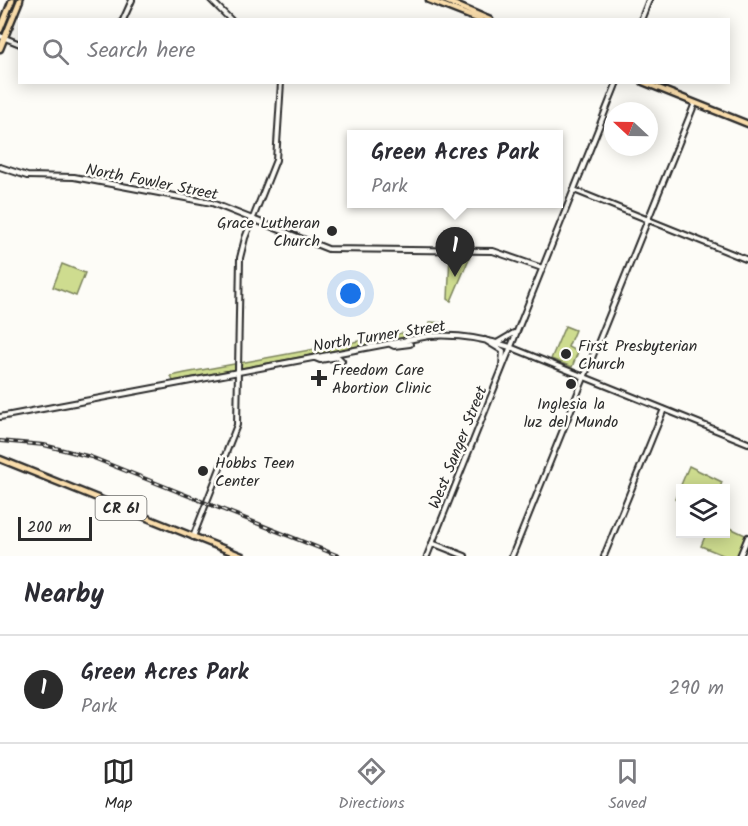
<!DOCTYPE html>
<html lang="en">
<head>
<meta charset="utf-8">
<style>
	:root { --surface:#fff; --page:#f2f2f3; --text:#2b2b33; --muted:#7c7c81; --line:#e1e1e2; --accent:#2b2b2b }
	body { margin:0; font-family:Kalam,sans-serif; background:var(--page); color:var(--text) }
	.controls { position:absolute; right:18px; bottom:18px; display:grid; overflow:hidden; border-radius:0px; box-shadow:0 3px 15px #0003 }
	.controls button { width:54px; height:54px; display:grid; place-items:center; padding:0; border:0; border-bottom:2px solid var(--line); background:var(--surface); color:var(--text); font:30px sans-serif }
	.compass { position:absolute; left:604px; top:102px; width:54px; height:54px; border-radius:50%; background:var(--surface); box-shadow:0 3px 15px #0003; rotate:292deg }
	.scale { position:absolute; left:18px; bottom:15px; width:74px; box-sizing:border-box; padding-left:6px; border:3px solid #2b2b2b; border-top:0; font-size:16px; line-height:21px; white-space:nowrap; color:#2b2b2b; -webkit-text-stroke:4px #fdfcf7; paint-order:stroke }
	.you { position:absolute; left:351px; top:294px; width:21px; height:21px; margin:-15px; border:4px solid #fff; border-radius:50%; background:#1a73e8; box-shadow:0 0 0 9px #1a73e833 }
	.badge { display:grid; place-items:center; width:39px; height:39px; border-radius:50%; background:var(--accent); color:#fff; font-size:20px; font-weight:700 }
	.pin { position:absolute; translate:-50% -50px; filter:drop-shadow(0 2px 3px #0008) }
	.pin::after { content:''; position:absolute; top:32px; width:21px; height:18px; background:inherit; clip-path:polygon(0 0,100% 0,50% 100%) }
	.popup { position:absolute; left:347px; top:130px; width:216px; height:78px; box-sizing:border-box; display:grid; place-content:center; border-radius:0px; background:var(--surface); filter:drop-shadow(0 2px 4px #0005); font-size:20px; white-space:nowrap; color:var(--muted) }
	.popup b { font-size:22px; color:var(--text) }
	.popup::after { content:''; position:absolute; left:50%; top:100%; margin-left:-12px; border:12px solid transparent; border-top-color:var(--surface) }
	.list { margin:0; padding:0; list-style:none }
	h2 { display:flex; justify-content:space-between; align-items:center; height:78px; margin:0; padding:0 24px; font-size:26px }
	h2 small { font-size:20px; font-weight:400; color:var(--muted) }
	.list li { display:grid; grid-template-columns:39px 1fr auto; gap:18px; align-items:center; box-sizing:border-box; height:108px; padding:0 24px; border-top:2px solid var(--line) }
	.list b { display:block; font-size:22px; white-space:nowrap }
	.list p { margin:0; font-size:20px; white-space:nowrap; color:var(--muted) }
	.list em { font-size:20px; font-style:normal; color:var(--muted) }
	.icon { flex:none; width:33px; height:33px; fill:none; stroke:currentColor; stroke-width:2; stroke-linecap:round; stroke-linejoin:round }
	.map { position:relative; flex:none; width:748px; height:556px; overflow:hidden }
	.search { position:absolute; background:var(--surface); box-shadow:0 3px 15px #0003; left:18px; right:18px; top:18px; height:66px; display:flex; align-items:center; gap:15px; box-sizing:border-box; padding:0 21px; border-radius:0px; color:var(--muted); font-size:22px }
	.sheet { height:186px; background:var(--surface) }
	nav { display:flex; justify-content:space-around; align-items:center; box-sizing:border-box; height:84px; border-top:2px solid var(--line); background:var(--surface); font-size:16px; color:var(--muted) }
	nav a { display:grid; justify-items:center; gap:3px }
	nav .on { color:var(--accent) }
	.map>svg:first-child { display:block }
	.green { fill:#cedc8f; stroke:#7c845d; stroke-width:1.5 }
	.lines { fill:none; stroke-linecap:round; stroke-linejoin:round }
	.secondary-casing { stroke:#2b2b2b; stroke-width:8 }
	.primary-casing { stroke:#2b2b2b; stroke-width:9 }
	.secondary { stroke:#fdfcf7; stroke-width:4 }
	.primary { stroke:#faddab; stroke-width:4.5 }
	.rail-casing { stroke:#2b2b2b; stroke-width:4 }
	.rail { stroke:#fdfcf7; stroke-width:1.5; stroke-dasharray:4.5; stroke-linecap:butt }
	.poi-dot { fill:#2b2b2b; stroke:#fdfcf7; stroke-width:2 }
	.labels { text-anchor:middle; stroke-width:5; stroke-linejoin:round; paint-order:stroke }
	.shield { fill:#fdfcf7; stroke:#6a6a68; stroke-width:1.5 }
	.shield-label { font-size:15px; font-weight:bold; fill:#2b2b2b }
	.street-label { font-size:16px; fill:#2b2b2b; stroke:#fdfcf7 }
	.poi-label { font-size:16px; fill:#2b2b2b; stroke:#fdfcf7; text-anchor:start }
</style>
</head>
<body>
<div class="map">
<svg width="748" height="556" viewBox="0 0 748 556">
	<rect width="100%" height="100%" fill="#fdfcf7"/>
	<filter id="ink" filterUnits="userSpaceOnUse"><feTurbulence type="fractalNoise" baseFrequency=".0167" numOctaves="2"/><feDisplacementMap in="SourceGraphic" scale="12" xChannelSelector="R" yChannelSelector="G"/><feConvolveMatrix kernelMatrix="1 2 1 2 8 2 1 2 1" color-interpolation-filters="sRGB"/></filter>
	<g filter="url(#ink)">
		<path class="green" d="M450,253l21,1 -20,47 -3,-2z
			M62,264l23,9 -9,23 -23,-9z
			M430,322l15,1v7l-272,51 -2,-5 14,-3 245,-45z
			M565,326l10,4 -7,17 10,5 -6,15 -21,-8z
			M689,466l33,16 -2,6h-40v16l-5,-5z
			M726,526l19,9 -7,21h-13l-24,-10 5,-12h20z"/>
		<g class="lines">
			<defs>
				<path id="secondary" d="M211,0l20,20
					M123,20l9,-20
					M641,20l8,-20
					M0,36l20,8
					M0,167l27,9 47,1 138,26 116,46 165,2 49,17
					M574,190l174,70
					M485,340l18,11 -1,15
					M497,343l17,-10
					M390,344l4,2 16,-2
					M315,358l5,2 18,-3 4,4
					M0,417l429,-81c29,-2 54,2 81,11l238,96
					M193,537l44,-112 3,-167 5,-20 31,-78 5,-78
					M432,543l33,13
					M427,556l190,-474
					M512,556l183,-453
					M604,556l60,-147
					M740,556l8,-19"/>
				<path id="primary" d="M429,0l51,20
					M444,0l46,20
					M0,30l12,-30
					M0,49l20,-49
					M643,82l105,42
					M0,459l242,97"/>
			</defs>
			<use href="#secondary" class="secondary-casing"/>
			<use href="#primary" class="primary-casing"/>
			<use href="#secondary" class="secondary"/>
			<use href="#primary" class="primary"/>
			<defs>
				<path id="rail" d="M0,441l44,4 47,12 248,99"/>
			</defs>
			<use href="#rail" class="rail-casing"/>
			<use href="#rail" class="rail"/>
		</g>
	</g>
	<g class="poi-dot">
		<circle cx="332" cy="231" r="6"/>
		<circle cx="566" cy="354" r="6"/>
		<path d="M316 369h6v6h6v6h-6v6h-6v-6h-6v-6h6z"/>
		<circle cx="571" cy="384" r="6"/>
		<circle cx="203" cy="471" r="6"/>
	</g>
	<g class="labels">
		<rect class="shield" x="95.5" y="496" width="51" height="24" rx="4.5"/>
		<g class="shield-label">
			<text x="121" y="513">CR 61</text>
		</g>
		<g class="street-label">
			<text transform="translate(152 181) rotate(11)" y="6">North Fowler Street</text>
			<text transform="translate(379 335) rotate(-9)" y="6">North Turner Street</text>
			<text transform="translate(457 447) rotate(-68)" y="6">West Sanger Street</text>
		</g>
		<g class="poi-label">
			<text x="320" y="228" text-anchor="end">Grace Lutheran<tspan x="320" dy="18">Church</tspan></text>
			<text x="578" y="351">First Presbyterian<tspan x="578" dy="18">Church</tspan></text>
			<text x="332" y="375">Freedom Care<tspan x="332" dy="18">Abortion Clinic</tspan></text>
			<text x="571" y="409" text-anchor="middle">Inglesia la<tspan x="571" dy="18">luz del Mundo</tspan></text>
			<text x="215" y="468">Hobbs Teen<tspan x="215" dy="18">Center</tspan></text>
		</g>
	</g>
</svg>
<div class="controls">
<button><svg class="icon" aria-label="layers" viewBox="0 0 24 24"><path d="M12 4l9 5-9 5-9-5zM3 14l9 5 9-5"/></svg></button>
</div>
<svg class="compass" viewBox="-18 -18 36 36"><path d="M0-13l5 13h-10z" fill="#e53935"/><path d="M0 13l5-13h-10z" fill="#7c7c81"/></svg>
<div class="scale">200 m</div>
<div class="you"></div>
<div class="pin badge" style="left:455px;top:277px">1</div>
<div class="popup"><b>Green Acres Park</b>Park</div>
<div class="search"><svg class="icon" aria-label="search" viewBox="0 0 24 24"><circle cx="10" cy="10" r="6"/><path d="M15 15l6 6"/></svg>Search here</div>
</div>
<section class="sheet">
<h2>Nearby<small></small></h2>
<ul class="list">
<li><span class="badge">1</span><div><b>Green Acres Park</b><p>Park</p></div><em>290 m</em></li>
</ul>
</section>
<nav>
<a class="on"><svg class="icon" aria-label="map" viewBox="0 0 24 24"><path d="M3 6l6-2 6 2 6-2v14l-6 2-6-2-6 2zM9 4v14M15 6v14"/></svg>Map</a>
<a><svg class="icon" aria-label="directions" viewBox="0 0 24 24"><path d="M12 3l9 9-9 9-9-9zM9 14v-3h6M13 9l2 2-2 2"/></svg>Directions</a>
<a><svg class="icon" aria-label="saved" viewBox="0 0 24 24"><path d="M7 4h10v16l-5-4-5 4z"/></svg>Saved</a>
</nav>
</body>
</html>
